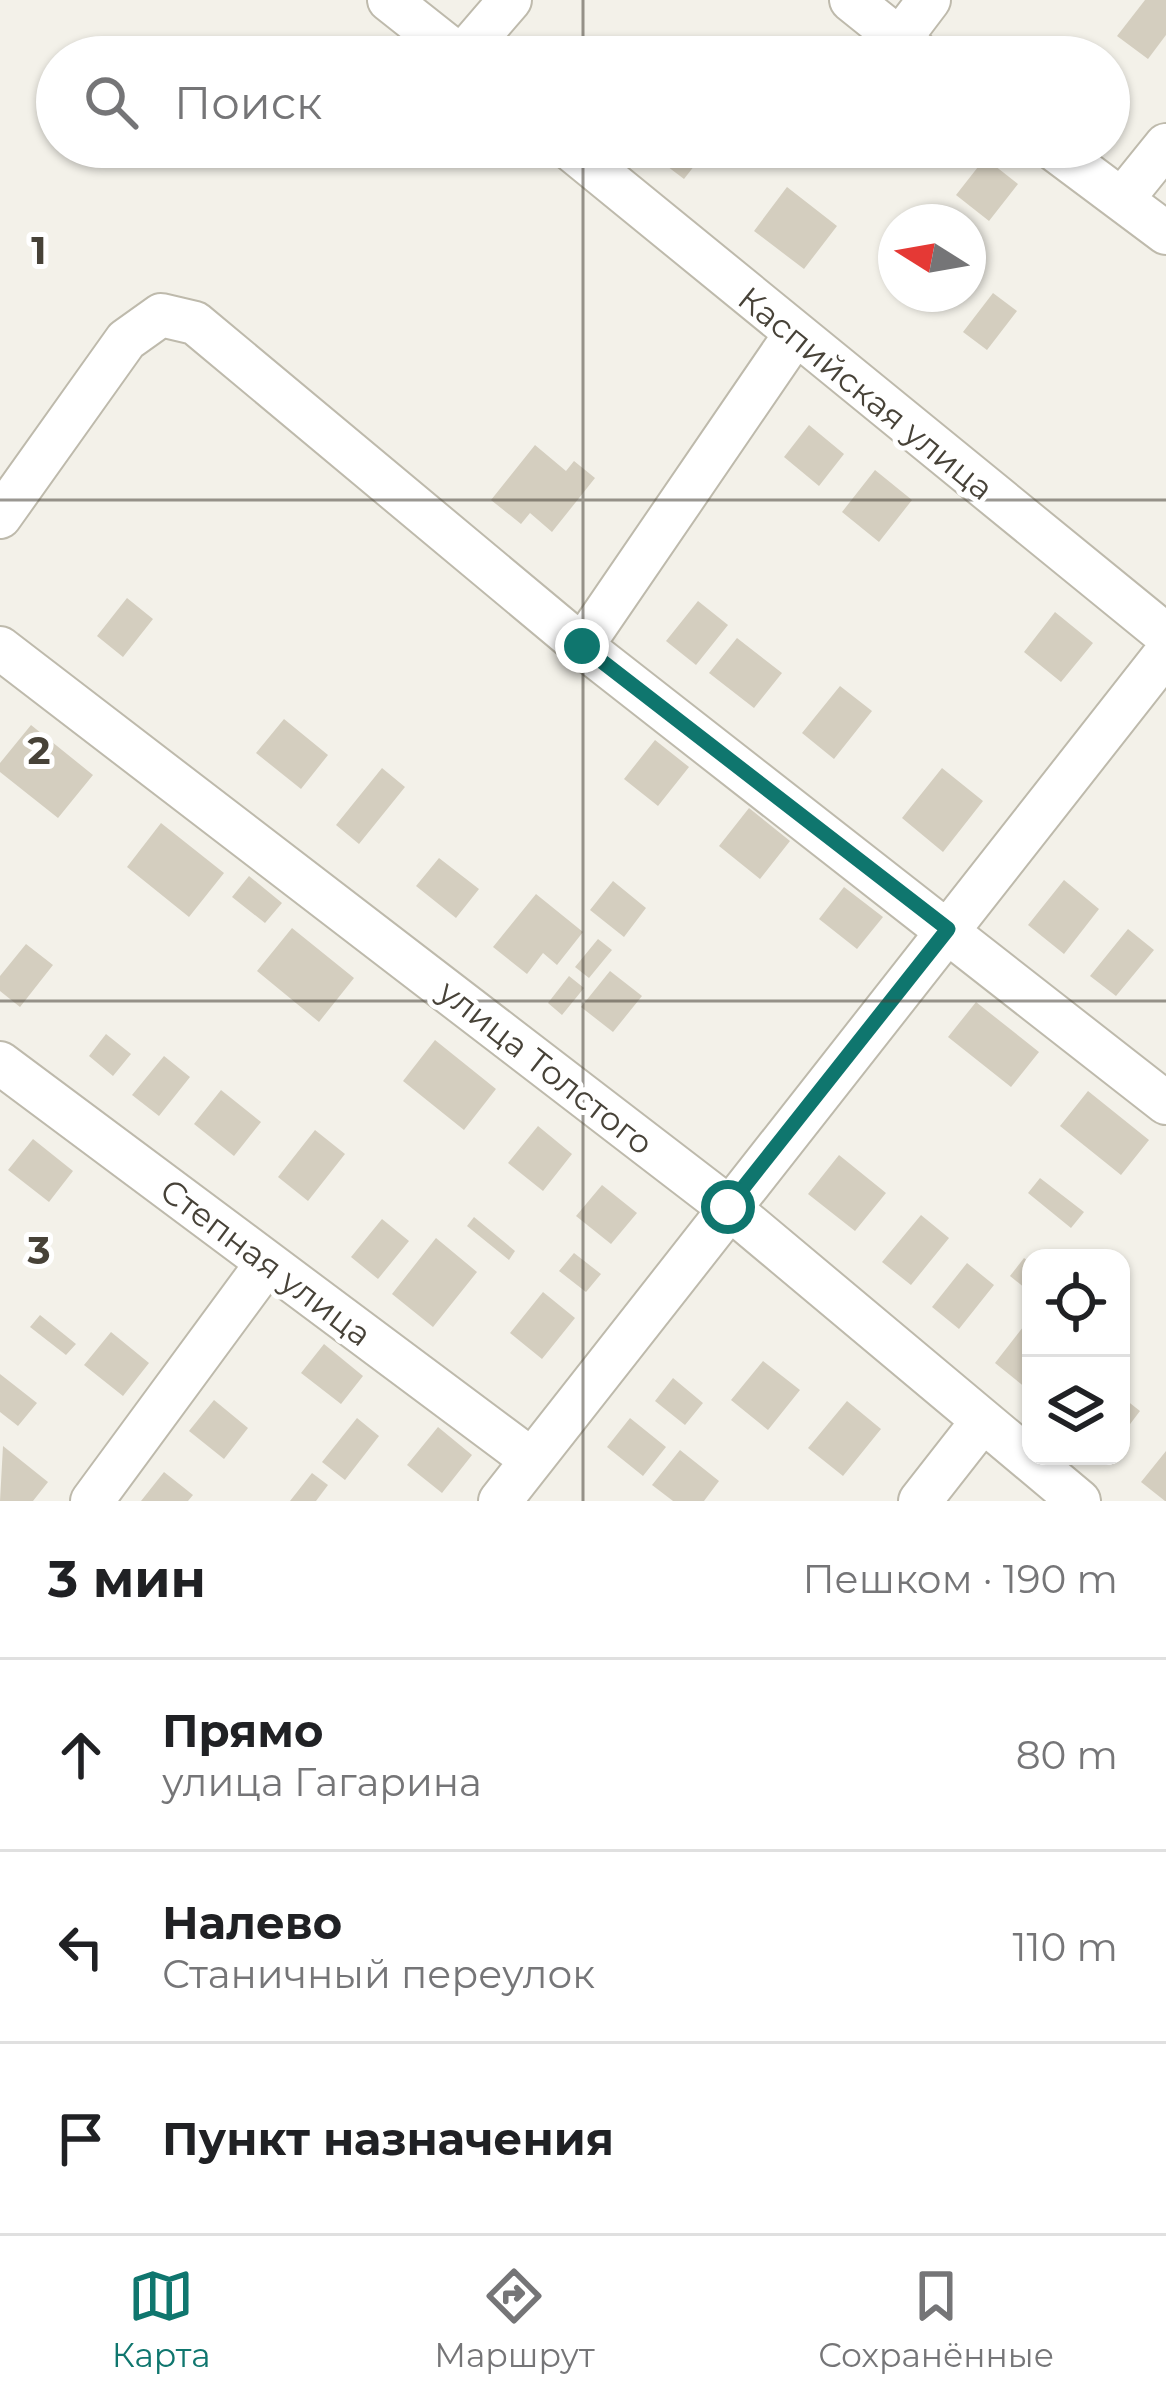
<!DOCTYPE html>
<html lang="ru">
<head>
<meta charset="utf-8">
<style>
	:root { --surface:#fff; --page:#f6f6f6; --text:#202124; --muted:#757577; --line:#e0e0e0; --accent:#0f766e }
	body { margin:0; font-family:Montserrat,sans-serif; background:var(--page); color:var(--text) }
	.controls { position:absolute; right:36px; bottom:36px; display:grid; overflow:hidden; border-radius:24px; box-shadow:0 3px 9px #0004 }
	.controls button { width:108px; height:108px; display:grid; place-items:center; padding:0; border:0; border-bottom:3px solid var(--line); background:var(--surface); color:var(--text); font:60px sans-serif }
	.compass { position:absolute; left:878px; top:204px; width:108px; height:108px; border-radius:50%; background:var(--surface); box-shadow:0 3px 9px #0004; rotate:281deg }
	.stop { position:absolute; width:36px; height:36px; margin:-27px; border:9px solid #0f766e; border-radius:50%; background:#fff }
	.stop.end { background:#0f766e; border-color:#fff; box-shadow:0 3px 12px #0008 }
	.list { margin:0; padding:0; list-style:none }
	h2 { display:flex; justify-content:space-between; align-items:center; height:156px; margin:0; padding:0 48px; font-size:51px }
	h2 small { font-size:39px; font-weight:400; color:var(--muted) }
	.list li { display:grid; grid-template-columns:78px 1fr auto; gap:36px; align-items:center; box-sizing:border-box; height:192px; padding:0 48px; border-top:3px solid var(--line) }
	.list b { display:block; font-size:45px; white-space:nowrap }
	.list p { margin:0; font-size:39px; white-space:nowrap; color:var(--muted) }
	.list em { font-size:39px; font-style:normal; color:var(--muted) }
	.icon { flex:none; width:66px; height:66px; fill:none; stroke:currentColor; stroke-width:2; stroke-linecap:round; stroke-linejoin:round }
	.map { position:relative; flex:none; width:1166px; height:1501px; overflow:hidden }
	.search { position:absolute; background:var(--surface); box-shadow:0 3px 9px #0004; left:36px; right:36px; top:36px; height:132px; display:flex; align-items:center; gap:30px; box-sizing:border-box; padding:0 42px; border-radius:66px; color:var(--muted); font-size:45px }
	.sheet { height:732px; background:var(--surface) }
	nav { display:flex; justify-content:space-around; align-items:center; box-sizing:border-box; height:168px; border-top:3px solid var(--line); background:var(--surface); font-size:33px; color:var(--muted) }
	nav a { display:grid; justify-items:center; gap:6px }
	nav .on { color:var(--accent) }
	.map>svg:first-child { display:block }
	.building { fill:#d4cebf }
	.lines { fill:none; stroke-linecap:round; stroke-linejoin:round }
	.minor-casing { stroke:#bebaac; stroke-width:46 }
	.minor { stroke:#fff; stroke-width:42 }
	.route { stroke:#0f766e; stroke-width:15 }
	.grid { fill:none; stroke:#474238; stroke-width:3; stroke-opacity:0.55 }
	.labels { text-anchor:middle; stroke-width:10; stroke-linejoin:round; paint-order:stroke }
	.street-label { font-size:33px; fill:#474238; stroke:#fff }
	.grid-label { font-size:39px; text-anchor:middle; font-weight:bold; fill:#474238; stroke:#fff; stroke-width:10; stroke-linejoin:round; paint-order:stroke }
</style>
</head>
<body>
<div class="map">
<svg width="1166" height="1501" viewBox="0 0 1166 1501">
	<rect width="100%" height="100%" fill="#f3f1e9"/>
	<path class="building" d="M1145,0h21v35l-18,24 -31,-23z
		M663,147h46l-25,32 -29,-22z
		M985,158l33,26 -29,37 -33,-26z
		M787,187l50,39 -33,43 -50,-38z
		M993,293l24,18 -30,39 -24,-18z
		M809,425l35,29 -25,32 -35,-29z
		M535,445l31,26 8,-10 21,17 -43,54 -22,-19 -9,11 -30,-24z
		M875,470l37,30 -33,42 -37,-30z
		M127,598l26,21 -30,38 -26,-21z
		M698,601l30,24 -32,40 -30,-24z
		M1055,612l38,31 -32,39 -37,-30z
		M737,638l45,35 -28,35 -45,-35z
		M840,686l32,25 -38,48 -32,-26z
		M284,719l44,36 -27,34 -45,-36z
		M31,725l62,50 -35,43 -58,-46v-9z
		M655,740l34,27 -31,39 -34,-27z
		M382,768l23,19 -46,57 -23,-19z
		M942,768l41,33 -40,51 -41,-34z
		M749,808l41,33 -30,38 -41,-33z
		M161,823l63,50 -35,44 -62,-50z
		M439,858l40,31 -23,29 -40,-32z
		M249,876l33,27 -17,20 -33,-26z
		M1064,880l35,29 -35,45 -36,-29z
		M613,881l33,27 -22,29 -34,-27z
		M844,887l39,30 -26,32 -38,-30z
		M536,894l47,38 -26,33 -14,-12 -16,21 -34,-27z
		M292,928l62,50 -35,44 -62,-51z
		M1128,929l26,21 -38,46 -26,-20z
		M598,939l14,11 -23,28 -14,-11z
		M26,944l27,21 -33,42 -20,-16v-15z
		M610,971l32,25 -29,36 -32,-25z
		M569,976l15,12 -22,27 -14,-12z
		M976,1002l63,50 -28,35 -63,-50z
		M106,1034l25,20 -18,22 -24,-20z
		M435,1040l61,49 -32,41 -61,-49z
		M164,1056l26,21 -31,39 -27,-21z
		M221,1090l40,32 -27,34 -40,-32z
		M1088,1091l61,49 -28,35 -61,-49z
		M538,1126l34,28 -29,37 -35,-28z
		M315,1130l30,24 -37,47 -30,-24z
		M33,1139l40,32 -24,31 -41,-32z
		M839,1155l47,38 -31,38 -47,-37z
		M1040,1178l44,34 -13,16 -43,-35z
		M602,1185l35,28 -26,31 -35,-28z
		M921,1215l28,23 -38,47 -29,-23z
		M474,1217l41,34 -6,9 -42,-34z
		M382,1219l27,22 -31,38 -27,-22z
		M436,1238l41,34 -44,55 -41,-33z
		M574,1253l27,21 -15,18 -27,-21z
		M1024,1258l7,5v30l-21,-17z
		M967,1263l27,22 -35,44 -27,-22z
		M543,1292l32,26 -33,41 -32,-26z
		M40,1315l36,29 -10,11 -36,-28z
		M1027,1322l4,59 -5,7 -31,-25z
		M111,1332l38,31 -26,33 -39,-31z
		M324,1344l39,32 -22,28 -40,-31z
		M763,1361l37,29 -32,40 -37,-30z
		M0,1374l37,29 -19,23 -18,-14z
		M673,1378l30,25 -18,22 -30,-24z
		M1121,1396l19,15 -19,25z
		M214,1400l34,28 -24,31 -35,-28z
		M847,1401l34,28 -38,47 -35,-28z
		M357,1418l22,18 -34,44 -23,-18z
		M630,1418l36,29 -23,29 -36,-29z
		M438,1427l34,28 -30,38 -35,-28z
		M3,1446l45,36 -15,19h-33z
		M680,1450l39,31 -15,20h-31l-21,-16z
		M1166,1451v50h-1l-24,-19z
		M164,1472l29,23 -5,6h-47z
		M312,1473l16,12 -12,16h-26z"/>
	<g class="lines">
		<defs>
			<path id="minor" d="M389,0l72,57
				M851,0l71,57
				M898,41l31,-41
				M461,57l49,-57
				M568,147l598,488
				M1051,147l115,86
				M1124,197l42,-52
				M0,517l126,-177 35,-25 34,8 387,323 584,457
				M582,646l212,-310
				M0,648l728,559 351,294
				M0,1063l532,397
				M92,1501l175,-238
				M500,1501l666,-848
				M920,1501l61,-78"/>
		</defs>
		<use href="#minor" class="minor-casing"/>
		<use href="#minor" class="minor"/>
	</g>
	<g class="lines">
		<path class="route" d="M582,646l366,283 -220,278"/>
	</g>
	<path class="grid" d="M583,0v57M583,147v1354M0,500h1166M0,1001h1166"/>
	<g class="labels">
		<g class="street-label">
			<text transform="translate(866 393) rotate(39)" y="12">Каспийская улица</text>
			<text transform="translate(546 1067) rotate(38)" y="12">улица Толстого</text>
			<text transform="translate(266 1262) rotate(37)" y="12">Степная улица</text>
		</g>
	</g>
	<g class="grid-label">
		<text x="39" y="264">1</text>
		<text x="39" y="764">2</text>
		<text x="39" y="1264">3</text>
	</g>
</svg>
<div class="controls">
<button><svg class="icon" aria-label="locate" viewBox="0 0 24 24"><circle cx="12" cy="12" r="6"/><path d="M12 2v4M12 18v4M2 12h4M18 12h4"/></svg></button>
<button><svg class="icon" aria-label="layers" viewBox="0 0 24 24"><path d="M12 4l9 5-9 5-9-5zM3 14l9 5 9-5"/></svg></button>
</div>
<svg class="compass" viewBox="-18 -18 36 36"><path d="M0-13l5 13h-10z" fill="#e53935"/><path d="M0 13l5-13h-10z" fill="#757577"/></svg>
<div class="stop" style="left:728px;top:1207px"></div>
<div class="stop end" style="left:582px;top:646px"></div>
<div class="search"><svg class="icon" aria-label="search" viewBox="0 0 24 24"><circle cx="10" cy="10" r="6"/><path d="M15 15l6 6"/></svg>Поиск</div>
</div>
<section class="sheet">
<h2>3 мин<small>Пешком · 190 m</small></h2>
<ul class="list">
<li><svg class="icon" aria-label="ahead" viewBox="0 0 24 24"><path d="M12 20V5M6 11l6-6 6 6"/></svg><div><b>Прямо</b><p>улица Гагарина</p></div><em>80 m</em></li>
<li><svg class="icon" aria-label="left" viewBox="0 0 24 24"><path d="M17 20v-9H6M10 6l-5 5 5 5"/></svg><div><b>Налево</b><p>Станичный переулок</p></div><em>110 m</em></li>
<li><svg class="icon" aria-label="arrive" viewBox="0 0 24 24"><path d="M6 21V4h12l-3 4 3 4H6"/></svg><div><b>Пункт назначения</b></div></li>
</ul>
</section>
<nav>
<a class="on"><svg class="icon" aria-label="map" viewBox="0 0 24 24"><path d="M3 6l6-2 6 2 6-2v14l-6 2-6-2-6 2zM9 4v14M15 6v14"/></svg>Карта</a>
<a><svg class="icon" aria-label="directions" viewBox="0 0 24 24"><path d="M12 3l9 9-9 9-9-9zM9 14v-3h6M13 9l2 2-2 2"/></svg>Маршрут</a>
<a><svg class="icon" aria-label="saved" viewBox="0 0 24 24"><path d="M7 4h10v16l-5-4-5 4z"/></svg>Сохранённые</a>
</nav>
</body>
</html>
